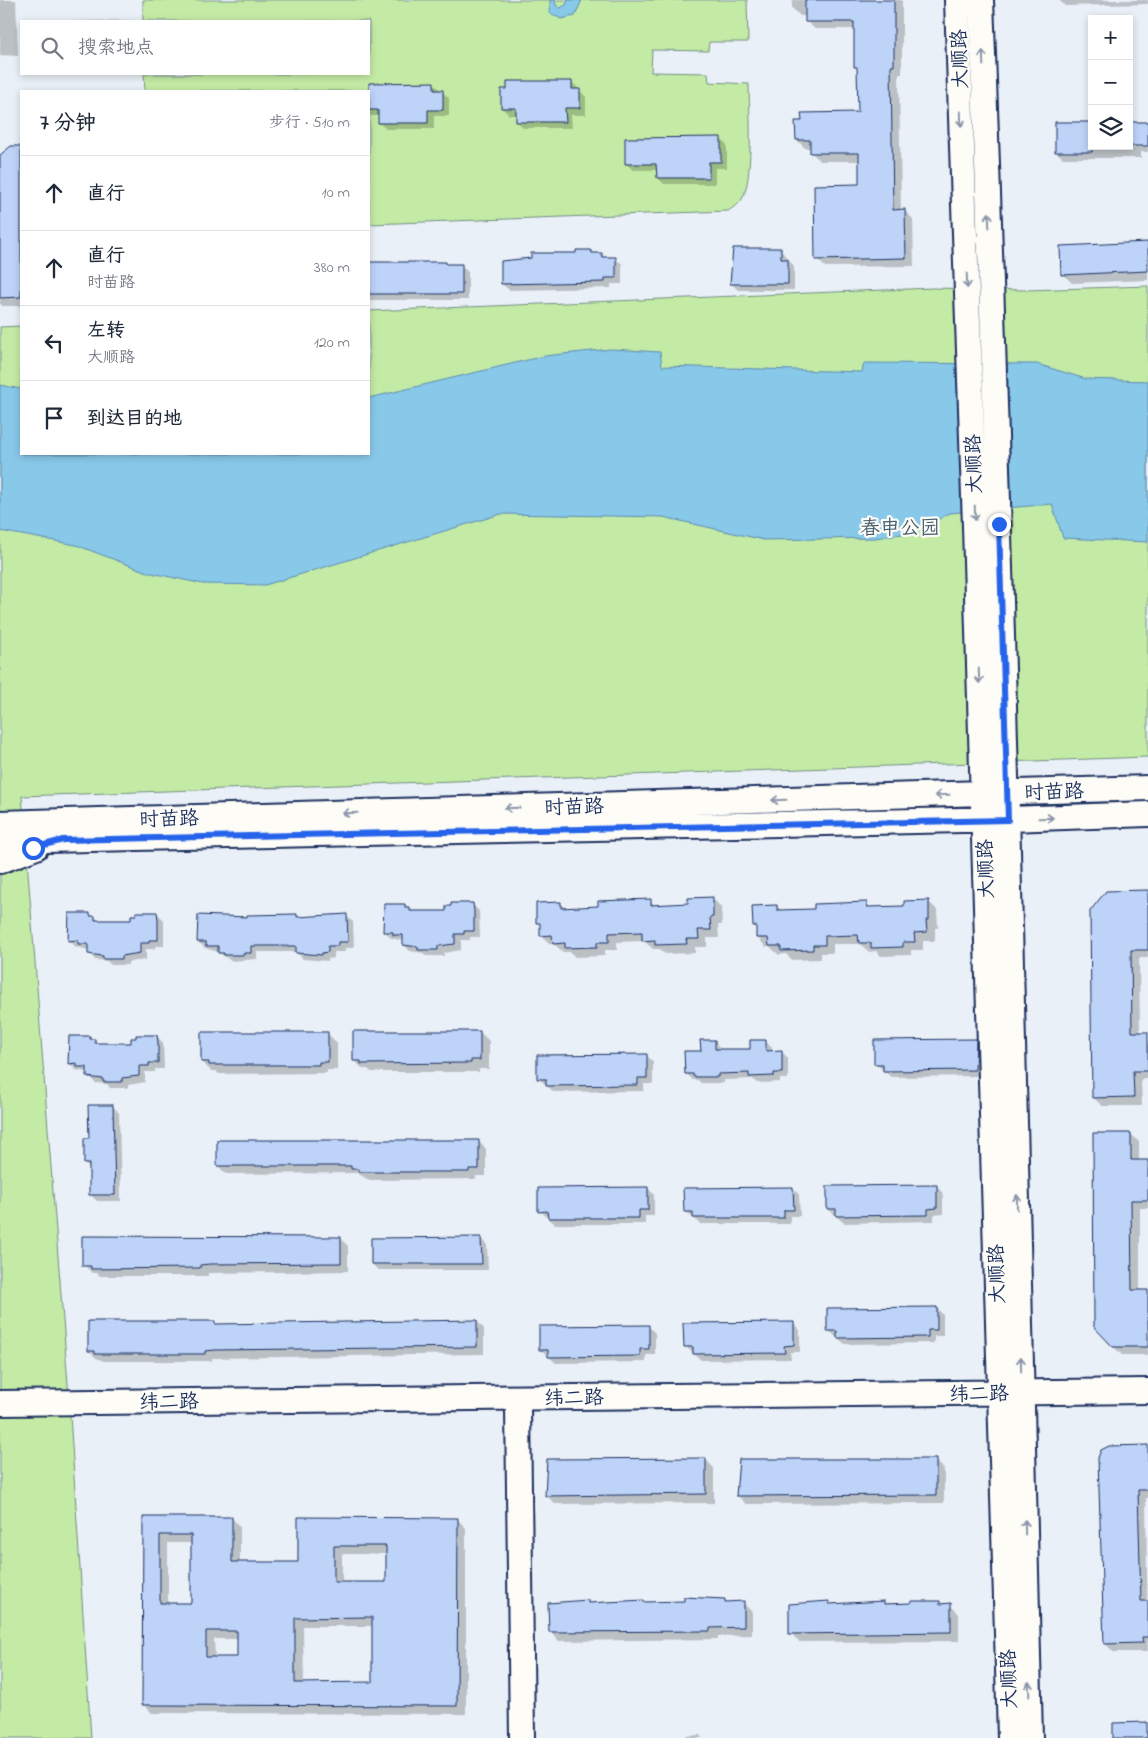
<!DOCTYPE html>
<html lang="zh">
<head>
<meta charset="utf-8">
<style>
	:root { --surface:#fff; --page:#f6f6f7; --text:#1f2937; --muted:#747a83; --line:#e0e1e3 }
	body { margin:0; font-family:"Indie Flower","LXGW WenKai TC",sans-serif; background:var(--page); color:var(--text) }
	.controls { position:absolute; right:15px; top:15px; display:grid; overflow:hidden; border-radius:0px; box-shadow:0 2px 8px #0003 }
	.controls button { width:45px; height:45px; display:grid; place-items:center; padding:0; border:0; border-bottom:1px solid var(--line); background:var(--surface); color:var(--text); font:25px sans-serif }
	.stop { position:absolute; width:15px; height:15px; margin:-11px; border:4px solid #2563eb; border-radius:50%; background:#fff }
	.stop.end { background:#2563eb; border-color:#fff; box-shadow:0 1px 5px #0008 }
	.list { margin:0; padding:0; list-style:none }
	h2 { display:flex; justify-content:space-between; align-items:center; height:65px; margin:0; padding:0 20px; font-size:21px }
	h2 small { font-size:16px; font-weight:400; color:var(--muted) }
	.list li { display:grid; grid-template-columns:32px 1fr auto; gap:15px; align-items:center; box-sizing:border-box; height:75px; padding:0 20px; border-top:1px solid var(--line) }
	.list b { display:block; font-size:19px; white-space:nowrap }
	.list p { margin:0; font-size:16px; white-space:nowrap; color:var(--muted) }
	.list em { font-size:16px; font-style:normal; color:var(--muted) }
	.icon { flex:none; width:28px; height:28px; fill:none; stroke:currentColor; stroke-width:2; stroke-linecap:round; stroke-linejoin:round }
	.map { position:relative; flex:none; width:1148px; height:1738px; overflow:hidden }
	.search { position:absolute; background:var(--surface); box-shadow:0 2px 8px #0003; left:20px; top:20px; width:350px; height:55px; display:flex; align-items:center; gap:12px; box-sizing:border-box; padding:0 18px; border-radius:0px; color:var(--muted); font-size:19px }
	.panel { position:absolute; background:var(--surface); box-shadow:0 2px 8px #0003; left:20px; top:90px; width:350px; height:365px; border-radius:0px }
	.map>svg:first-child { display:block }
	.green { fill:#c4eba5; stroke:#708d82 }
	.water { fill:#88c8e9; stroke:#5c8bb1 }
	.shadow { fill:#0003; fill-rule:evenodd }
	.building { fill:#bdd3f7; stroke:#1b2f5e; fill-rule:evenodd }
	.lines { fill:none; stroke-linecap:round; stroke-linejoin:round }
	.minor-casing { stroke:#1b2f5e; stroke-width:28 }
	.minor { stroke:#fdfcf7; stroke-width:24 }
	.oneway { stroke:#8c96aa }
	.route { stroke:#2563eb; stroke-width:6 }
	.labels { text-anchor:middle; stroke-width:4.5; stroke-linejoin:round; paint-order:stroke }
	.street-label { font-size:20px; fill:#1b2f5e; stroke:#fdfcf7 }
	.park-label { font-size:20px; fill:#455e70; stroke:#fdfcf7 }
</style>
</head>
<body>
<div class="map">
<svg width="1148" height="1738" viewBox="0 0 1148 1738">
	<rect width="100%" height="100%" fill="#eaf0f7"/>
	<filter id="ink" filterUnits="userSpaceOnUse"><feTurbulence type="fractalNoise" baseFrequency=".02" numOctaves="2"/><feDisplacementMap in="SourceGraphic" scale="10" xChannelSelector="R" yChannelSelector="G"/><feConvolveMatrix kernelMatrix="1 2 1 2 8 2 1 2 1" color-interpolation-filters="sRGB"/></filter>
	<g filter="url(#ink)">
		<path class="green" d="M143,0h604l1,42h-39l-1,9 -56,-1 -1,22 57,1 1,9 40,2c0,25 6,100 -9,118 -2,3 -8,6 -12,9l-359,13v-133h-224l-1,-17h225v-53h-226z
			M1148,286v471l-1126,39 46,588 23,354h-91v-1411l21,-1v128h348v-143l564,-23 93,2z"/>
		<path class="water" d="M550,0h5l1,5 4,3 6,-3 2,-5h14l-7,16 -14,3 -11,-6z
			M611,349l49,3 2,14 200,6 2,-9 173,1 49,15 62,2v161l-85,-4 -11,-34 -102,9 -35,19 -40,6 -111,2 -101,-23 -162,-3 -236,71 -62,-1 -56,-12 -71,-27 -76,-14v-146l21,4v65h348v-56l175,-42z"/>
		<path class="shadow" d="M0,0h16l2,56 -18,-1z
			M792,0h110v74h-3l2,137h4l8,8 1,47 -89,1 -8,-8 43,-74v-24h-40l-9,-9v-4h-6l-8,-8 62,-26 -4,-85h-40l-9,-8v-5h-6l-8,-8z
			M1059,0h89v4l-83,2z
			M130,20l1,1h-63z
			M572,82l14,15v18h-15l1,13h-49l-6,-7v-6h-8l-7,-7z
			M434,84l15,14v18h-15v13h-48l-7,-6v-7h-8l-2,-3v-21z
			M1129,123h19v29h-7v6h-78l-7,-6 36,-6h37z
			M720,138l7,7v23h-12v16h-51l-6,-6v-8h-25l-7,-6z
			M12,147h9v159h-18l-3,-2v-147z
			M1148,243v37l-76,3 -9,-9z
			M780,249l14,17v24h-56l-6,-6v-22z
			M591,251l14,7h10l7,6v20h-11v4l-102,2 -7,-6z
			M369,263h76l3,3h13l7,6v28h-99z
			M1148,891v67h-9l1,75h8v46h-7l1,27h-40l-9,-9 -2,-186z
			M712,898l9,9 1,18h-4l1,13h-12v9h-12v6l-30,1 -5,-5h-7l-9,-8 -27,1v8h-12v6l-30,1 -5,-5h-7l-9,-8h-4l-9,-9v-9l-3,-4 22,-19 6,6 33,-2 51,-7 6,6 33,-2z
			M928,901l9,9 1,18h-3v13h-12v9h-12v5l-30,1 -5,-5 -7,1 -9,-8h-27v9h-12v6l-30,1 -5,-6 -7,1 -9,-8h-4l-8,-9 -1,-10 -3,-3 23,-19 5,5 33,-1 51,-7 5,5 34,-1z
			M472,904l7,7 1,26h-10v3h-9v10l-17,3v3h-18l-3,-3 -13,-2 -6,-6v-4l-13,-3 -6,-7 20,-26 9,7h34z
			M157,913l7,7v26h-9v3h-9v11l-18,2v3h-17l-4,-4 -12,-1 -6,-10 -13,-3 -7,-7 21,-26 9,7h33z
			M296,916l3,3 47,-3 7,6 1,26h-9v4h-11v6l-6,1v2l-25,-2 -7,-7h-39v7l-26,2 -13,-9 -13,-4 -7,-6 51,-23z
			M480,1032l9,9v28h-10v3h-108l-3,-3h-5l-9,-9z
			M328,1034l9,9v27h-10v3l-108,1 -3,-3h-5l-9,-9z
			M157,1036l6,7 1,26h-9v3h-10v10l-17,3v3h-18l-3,-4 -12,-1 -6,-10 -13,-3 -7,-7 21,-26 9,7h33z
			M715,1041l6,10 31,-1 13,-9 7,7v4h10l6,6v21h-8v3l-23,1 -4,-4 -29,1v3h-23l-3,-3h-5l-7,-7 16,-21z
			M976,1041l6,6 -1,29 -90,1 -16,-14z
			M646,1055l7,7v22h-9v7l-90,1 -16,-14z
			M113,1106l6,7 2,88h-24l-7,-7v-25l-5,-5 5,-24z
			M1131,1134l8,8v20h9v46h-8v83h8v64h-26l-8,-8z
			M478,1141l8,8v27h-10v3l-107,1 -12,-7 -131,1 -8,-8z
			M936,1186l7,7v21l-9,1v6l-90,2 -16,-14z
			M648,1188l6,7v21h-9v8h-90l-15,-13z
			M793,1188l6,7 1,21h-10v8h-89l-16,-13z
			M340,1238l8,8v25l-140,2v3h-108l-3,-3h-5l-8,-8z
			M481,1239l6,6 1,25h-110l-6,-6z
			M937,1308l6,7v21h-9v7l-89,1 -16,-13z
			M477,1321l7,8v25l-272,4v3h-108l-8,-3 -7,-8 125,-28 3,3z
			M793,1323l7,7v22h-10l1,7 -90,1 -16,-14z
			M648,1326l7,7v22h-9v7l-90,1 -16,-14z
			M1148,1447v51h-2l2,154h-35l-8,-9 -6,-185z
			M705,1459l9,9v35l-159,1 -9,-9z
			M935,1460l9,9v34l-198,1 -9,-9v-20l3,-1z
			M144,1518h88l8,9v36h59v-45l158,1 9,9v186l-314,-1 -9,-9zM168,1543h24v62h-24zM342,1554h45v29h-45zM303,1626h70v58h-69zM214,1639h24v19h-23z
			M587,1601l3,3 53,-3 3,3 55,-3 42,2 9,9v23l-34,1v3l-159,2 -9,-9z
			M828,1602l3,3 108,-3 3,3h8l9,9v27l-160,1 -8,-9z
			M1147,1723l1,15h-34z
			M700,1735l2,3h-16v-2z"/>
		<path class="building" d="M805,0h89v66h-3l2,144 12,-1 1,49 -91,2 -1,-75 45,-1v-31h-49v-13h-14l-1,-19h7l-1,-8 57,-1 -1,-45h-3v-45h-49z
			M507,81h65v8h8v19h-15l1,14h-50v-14h-15v-19h6z
			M434,82v8h9v20h-15v13h-50v-13h-9v-27z
			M1055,122h37v30h-37z
			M1129,122h19v24h-19z
			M721,137v25h-12v16h-52l-1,-14h-31v-26z
			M11,146h10v151l-21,1v-143z
			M1148,242v29l-87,4 -1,-29z
			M733,248h48v11h7v25h-58z
			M576,250h15l1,3h10v4h14v21h-11v4l-104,2v-23l30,-3v-5h45z
			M369,262h77v2h16v30h-93z
			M1148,890v60h-17l1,82h16v39h-15l1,26 -42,1 -2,-187 16,-20z
			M713,897v20h-3l1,13h-13l1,9h-13l1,5 -32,1v-5l-13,1v-9l-33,1v9h-12v5l-32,1v-5l-12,1 -1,-9 -12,1v-13h-4v-20l25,-1v6l37,-2v-5l53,-2v6l37,-2v-5z
			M929,900v20h-3l1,12 -13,1 1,9h-12v5l-32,1v-5h-12l-1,-8 -33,1v9h-12v5l-32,1v-5h-12l-1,-8h-12v-12h-3l-1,-20 25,-1v5l37,-1v-5l53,-2v5l37,-1v-5z
			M451,903h22l1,8v20h-10v3h-9v10l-17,2v4h-20v-3l-15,-2v-10h-10v-3h-10l1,-28h21v3h5v4h36v-5h5z
			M136,912h21l1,8v20h-9v3h-9v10l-18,3v3h-19v-3l-15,-2v-10h-10v-4l-10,1 1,-28h21v3h5v4h36v-5h5z
			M297,914v3l50,-3 1,28h-10v4h-10v6l-6,1v2l-26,-2v-7h-45v7h-7v2h-20v-2h-6v-7h-12v-4h-9l1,-27 49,2v-2z
			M353,1031h127v29h-9v3l-110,1v-3h-8z
			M201,1032h127v30h-9v3h-110v-3h-8z
			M136,1035h21l1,8v20h-9v3h-10v10l-17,2v4h-19v-3l-16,-2v-10h-10v-4l-9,1 1,-28h21v3h5v4h36v-5h5z
			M976,1039l-1,31 -92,1v-7h-9v-24z
			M700,1040h15v9h35v-9h16v11l16,-1v23h-8v3l-25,1v-4l-31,1v3h-24l-1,-3h-8l-1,-23h17z
			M647,1054v24h-9v7l-92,1v-7h-9v-24z
			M88,1105h25l2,90h-26v-31h-5v-26h5z
			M1093,1133h38v27h17v40h-17l1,90h16v57h-35l-19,-20z
			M217,1140h262v29h-10v3h-110v-3h-8v-3h-134z
			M937,1185v23l-9,1v6l-92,1v-7h-9v-23z
			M648,1187v23h-9v8h-91l-1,-7 -9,1v-24z
			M793,1187l1,23h-10v8h-91v-6h-9l-1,-24z
			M82,1236l259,1v26l-131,1 -10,1v3l-109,1v-3h-9z
			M481,1237l1,27h-111v-26z
			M937,1307v23h-9v7l-91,1v-7h-10v-23z
			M477,1320v27l-262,3 -10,1v3h-110v-3h-7v-30h127v3z
			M794,1322v23l-10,1 1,7 -92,1v-7h-9l-1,-24z
			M649,1325v24h-9v7l-92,1v-7h-9v-24z
			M1148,1445v45h-10l3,111h7v36h-6l1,6 -39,1 -6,-186 3,-8 8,-4z
			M706,1458v36l-161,2 2,-37z
			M739,1459h197v36l-200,1z
			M143,1517h89v45h66v-45l160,1 -1,188 -315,-1zM160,1535h31v68h-31zM334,1546h52v36h-52zM372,1617v65l-77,1v-65zM206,1631h31v26h-31z
			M684,1597l41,2v3l19,-1v26l-34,1v3l-161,1 -1,-29 40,-3v3l56,-3v2l40,-1z
			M829,1601v3l55,-3v3l27,-1v-2h29v3l11,-1v29l-162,2v-30z
			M1147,1722v16h-34v-15z"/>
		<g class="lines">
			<defs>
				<path id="minor" d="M957,0l18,526 35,1212
					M981,0c22,579 35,1159 49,1738
					M0,823l1148,-35
					M0,841l1008,-22 140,-5
					M0,861l36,-14
					M0,1403l1148,-12
					M518,1407l4,331"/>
			</defs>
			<use href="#minor" class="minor-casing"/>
			<use href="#minor" class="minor"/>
		</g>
		<defs><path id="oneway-shaft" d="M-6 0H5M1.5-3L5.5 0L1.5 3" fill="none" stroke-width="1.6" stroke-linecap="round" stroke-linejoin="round" transform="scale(1.25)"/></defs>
		<g class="oneway">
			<use href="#oneway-shaft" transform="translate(983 58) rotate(-92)"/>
			<use href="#oneway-shaft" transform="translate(961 119) rotate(88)"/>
			<use href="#oneway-shaft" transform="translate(989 220) rotate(-92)"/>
			<use href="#oneway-shaft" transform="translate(967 281) rotate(88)"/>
			<use href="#oneway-shaft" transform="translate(975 513) rotate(88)"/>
			<use href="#oneway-shaft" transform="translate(979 676) rotate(88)"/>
			<use href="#oneway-shaft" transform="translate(942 795) rotate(178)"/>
			<use href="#oneway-shaft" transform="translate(779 800) rotate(178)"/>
			<use href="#oneway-shaft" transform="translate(512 808) rotate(178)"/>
			<use href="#oneway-shaft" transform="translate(350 813) rotate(178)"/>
			<use href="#oneway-shaft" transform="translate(1046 818) rotate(-2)"/>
			<use href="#oneway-shaft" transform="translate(1017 1202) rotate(-91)"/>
			<use href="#oneway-shaft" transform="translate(1021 1364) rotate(-91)"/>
			<use href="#oneway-shaft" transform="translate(1025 1527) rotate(-91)"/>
			<use href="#oneway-shaft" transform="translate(1029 1689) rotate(-92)"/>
		</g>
	</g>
	<g class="lines" filter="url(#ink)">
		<path class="route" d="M33,848l30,-8 945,-20 -9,-296"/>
	</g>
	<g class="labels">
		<g class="street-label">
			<text transform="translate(959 59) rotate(-92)" y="7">大顺路</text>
			<text transform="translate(973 464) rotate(-92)" y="7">大顺路</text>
			<text transform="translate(1054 791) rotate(-2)" y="7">时苗路</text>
			<text transform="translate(574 806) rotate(-2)" y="7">时苗路</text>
			<text transform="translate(169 818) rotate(-2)" y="7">时苗路</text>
			<text transform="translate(985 869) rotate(-92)" y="7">大顺路</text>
			<text transform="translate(996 1274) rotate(-92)" y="7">大顺路</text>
			<text transform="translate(979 1393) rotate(-1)" y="7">纬二路</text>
			<text transform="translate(574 1397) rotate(-1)" y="7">纬二路</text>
			<text transform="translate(169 1401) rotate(-1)" y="7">纬二路</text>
			<text transform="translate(1008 1679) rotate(-92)" y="7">大顺路</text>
		</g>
		<g class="park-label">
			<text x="900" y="534">春申公园</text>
		</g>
	</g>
</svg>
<div class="controls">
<button>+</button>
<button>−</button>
<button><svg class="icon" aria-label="layers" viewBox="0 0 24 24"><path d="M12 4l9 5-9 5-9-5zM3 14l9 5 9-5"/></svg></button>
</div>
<div class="stop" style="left:33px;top:848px"></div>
<div class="stop end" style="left:999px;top:524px"></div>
<div class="search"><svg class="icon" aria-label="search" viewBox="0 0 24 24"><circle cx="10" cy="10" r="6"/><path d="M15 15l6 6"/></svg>搜索地点</div>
<section class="panel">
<h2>7 分钟<small>步行 · 510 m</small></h2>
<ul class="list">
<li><svg class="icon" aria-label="ahead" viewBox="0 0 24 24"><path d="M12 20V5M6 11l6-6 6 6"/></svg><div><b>直行</b></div><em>10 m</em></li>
<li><svg class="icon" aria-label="ahead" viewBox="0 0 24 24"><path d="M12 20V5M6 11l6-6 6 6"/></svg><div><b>直行</b><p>时苗路</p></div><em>380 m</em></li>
<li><svg class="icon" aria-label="left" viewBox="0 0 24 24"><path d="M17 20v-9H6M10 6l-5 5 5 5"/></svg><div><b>左转</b><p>大顺路</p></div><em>120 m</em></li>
<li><svg class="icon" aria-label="arrive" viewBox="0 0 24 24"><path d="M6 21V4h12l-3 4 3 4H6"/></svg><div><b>到达目的地</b></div></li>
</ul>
</section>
</div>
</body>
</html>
